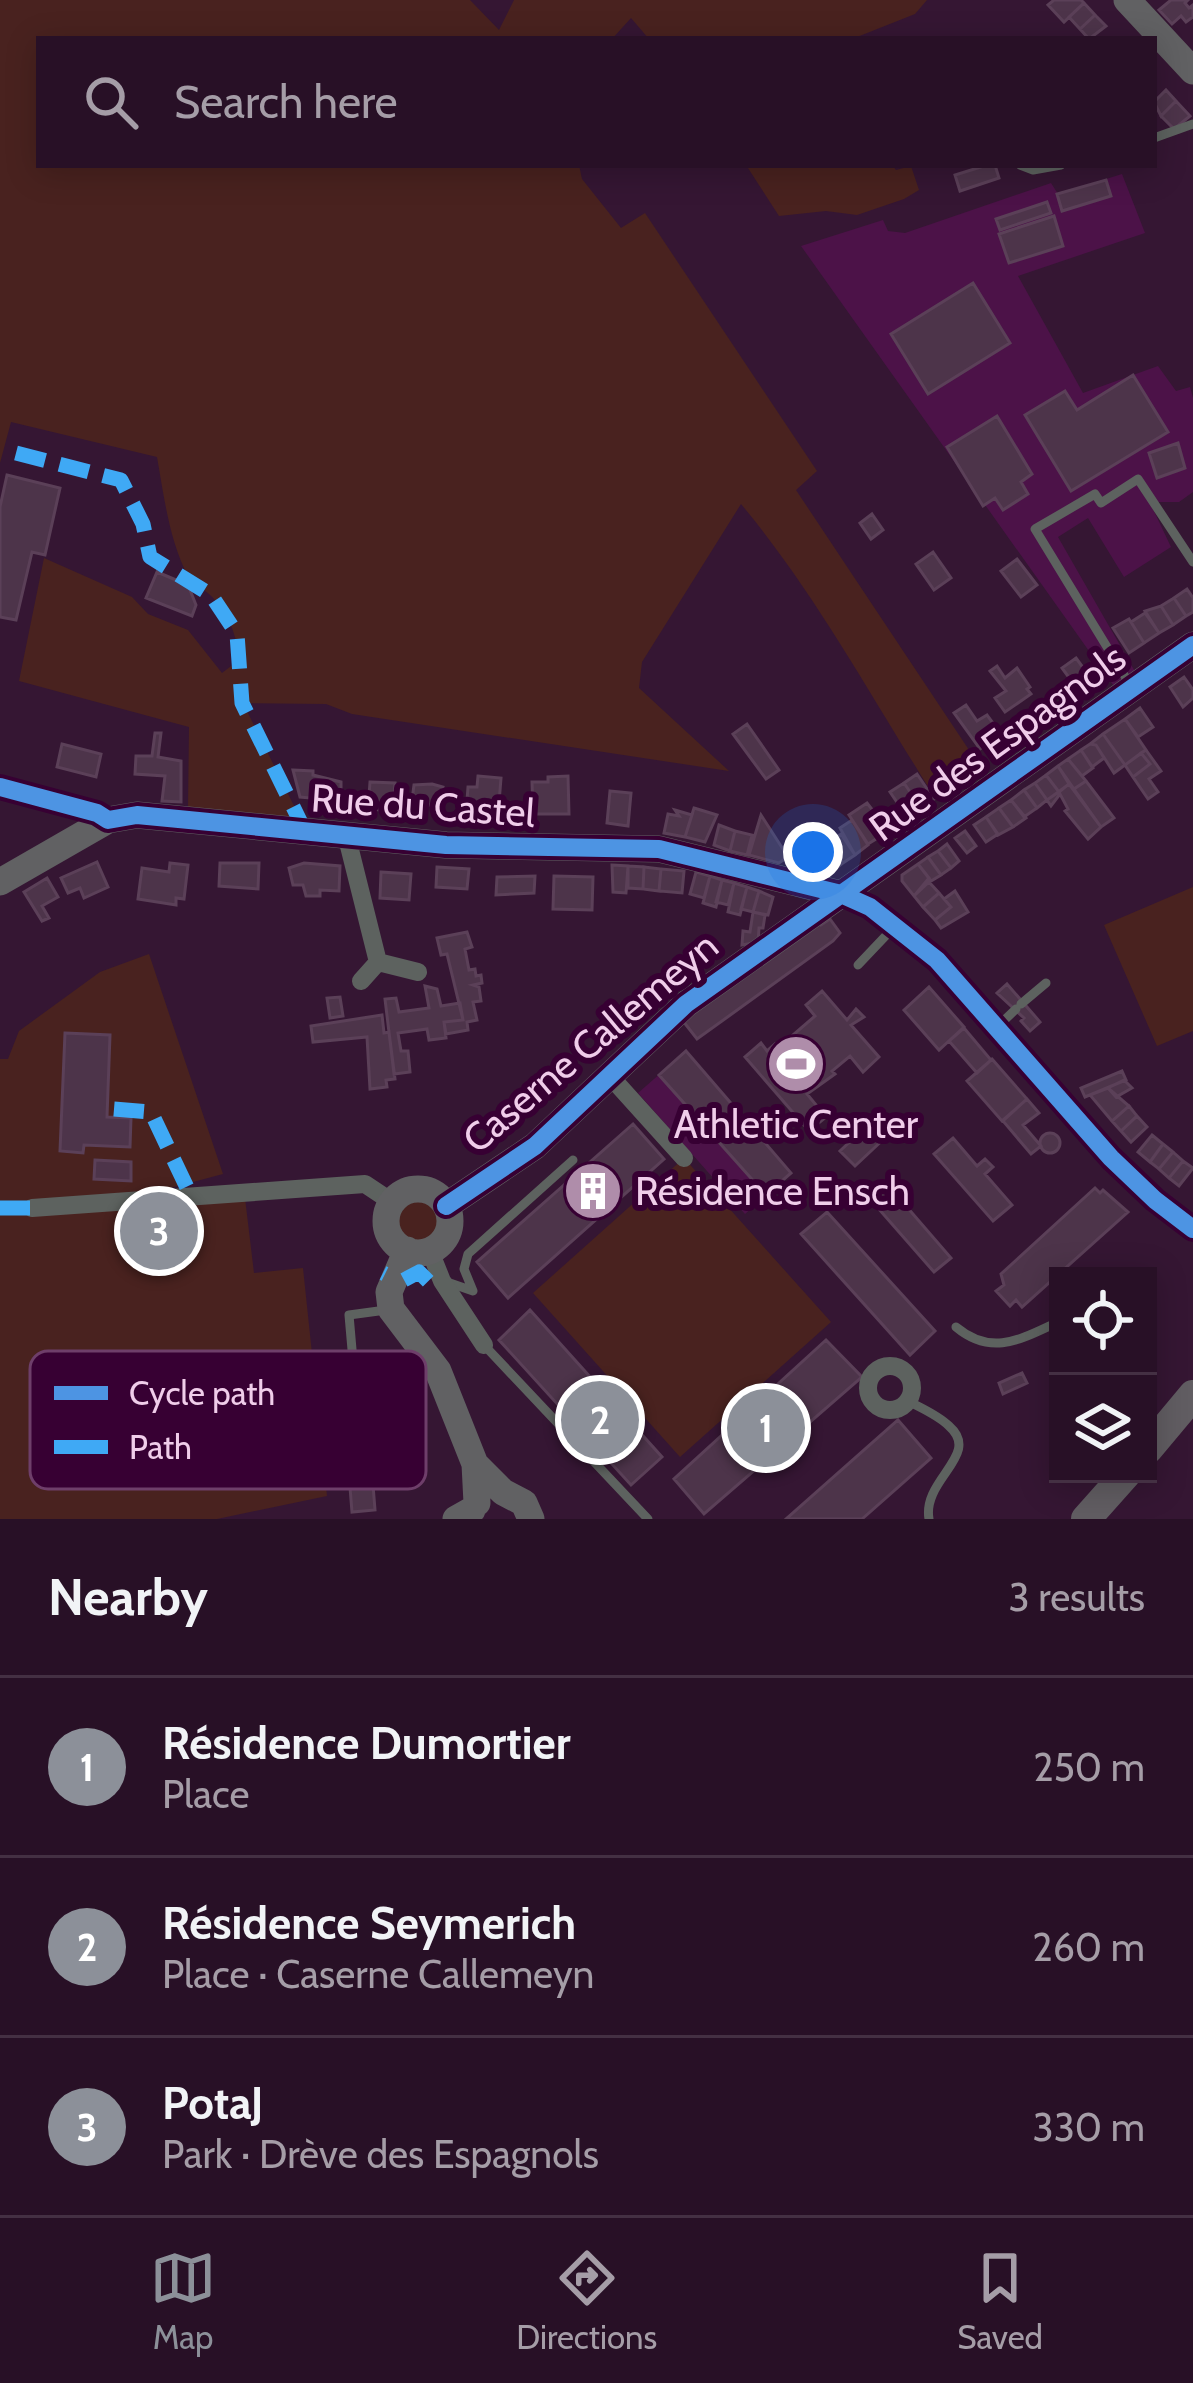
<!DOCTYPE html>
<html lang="en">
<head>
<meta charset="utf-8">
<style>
	:root { --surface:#281026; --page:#30192e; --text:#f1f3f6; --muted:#a59da7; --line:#443043; --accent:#8c9099 }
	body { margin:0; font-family:Cabin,sans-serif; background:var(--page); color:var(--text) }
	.controls { position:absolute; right:36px; bottom:36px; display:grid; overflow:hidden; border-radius:0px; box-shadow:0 6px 30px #0003 }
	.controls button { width:108px; height:108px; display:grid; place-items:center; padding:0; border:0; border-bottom:3px solid var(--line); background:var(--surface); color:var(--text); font:60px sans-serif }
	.you { position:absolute; left:813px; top:852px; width:42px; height:42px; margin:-30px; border:9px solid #fff; border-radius:50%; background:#1a73e8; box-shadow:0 0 0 18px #1a73e833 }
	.badge { display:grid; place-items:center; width:78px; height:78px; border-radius:50%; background:var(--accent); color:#fff; font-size:39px; font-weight:700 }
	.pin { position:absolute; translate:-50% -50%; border:6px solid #fff; box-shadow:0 3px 12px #0006 }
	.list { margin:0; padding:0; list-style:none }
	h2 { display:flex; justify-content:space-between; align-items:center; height:156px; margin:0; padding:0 48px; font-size:51px }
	h2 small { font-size:39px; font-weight:400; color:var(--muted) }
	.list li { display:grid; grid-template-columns:78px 1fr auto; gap:36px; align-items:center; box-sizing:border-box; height:180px; padding:0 48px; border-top:3px solid var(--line) }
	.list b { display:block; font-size:45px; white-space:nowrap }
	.list p { margin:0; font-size:39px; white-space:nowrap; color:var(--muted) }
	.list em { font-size:39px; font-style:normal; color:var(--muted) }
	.icon { flex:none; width:66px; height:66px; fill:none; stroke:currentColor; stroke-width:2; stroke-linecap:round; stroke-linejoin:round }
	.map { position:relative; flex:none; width:1193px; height:1519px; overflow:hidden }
	.search { position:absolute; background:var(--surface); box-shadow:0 6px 30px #0003; left:36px; right:36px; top:36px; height:132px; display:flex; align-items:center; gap:30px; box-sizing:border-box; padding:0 42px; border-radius:0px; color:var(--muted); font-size:45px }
	.sheet { height:696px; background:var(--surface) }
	nav { display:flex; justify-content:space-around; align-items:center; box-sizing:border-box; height:168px; border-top:3px solid var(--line); background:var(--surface); font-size:33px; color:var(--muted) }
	nav a { display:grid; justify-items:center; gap:6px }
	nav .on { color:var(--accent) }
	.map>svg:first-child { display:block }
	.built { fill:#4c1248 }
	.green { fill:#49221f }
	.building { fill:#4d344a; stroke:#5b4058; stroke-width:3 }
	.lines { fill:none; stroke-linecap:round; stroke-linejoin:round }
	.lane { stroke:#5d625f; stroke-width:9 }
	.street { stroke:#5d625f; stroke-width:18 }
	.secondary { stroke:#616163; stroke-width:27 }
	.primary { stroke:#615d62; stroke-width:30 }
	.quiet { stroke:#3fa9f5; stroke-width:15; stroke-dasharray:30 15; stroke-linecap:butt }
	.cycleway-casing { stroke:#370033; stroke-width:26 }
	.cycleway { stroke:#4d94e3; stroke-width:18 }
	.labels { text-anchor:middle; stroke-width:12; stroke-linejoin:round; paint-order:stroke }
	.street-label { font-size:39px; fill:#f0cdea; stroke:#370033 }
	.poi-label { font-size:39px; fill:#f0cdea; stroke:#370033 }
	.key { fill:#370033; stroke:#6e3e6a; stroke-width:3 }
	.key-label { font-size:33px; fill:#f0cdea }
</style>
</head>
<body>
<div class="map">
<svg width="1193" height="1519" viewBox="0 0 1193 1519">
	<rect width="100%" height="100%" fill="#351633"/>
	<path class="built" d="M1122,174l23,59 -127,43 65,117 75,-27 18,25 14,-4 3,11v94l-14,10h-24l-3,5 19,40 -47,30 -36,-59 -30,19 79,138 -21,14 -315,-443 82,-26 5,11 17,2 146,-50 7,11z
		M686,1051l105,122 -46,41 -107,-121z"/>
	<path class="green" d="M0,0h470l29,30 15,-30h413l-12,14 -63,25h-203l-18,-21 -19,21h-573v126h540l3,14 39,49 24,-15 172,258 -21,19 183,275 -45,31c-63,-99 -118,-202 -193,-292l-99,158 -3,26 90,83 -377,-57 -26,-10 -83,-1 57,115 -112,-9 1,-82 -170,-46 25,-123 88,39 16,17 40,16 34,43 17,-13c-2,-25 -11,-49 -30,-66 -8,-7 -17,-10 -21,-18 -19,-36 -24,-80 -31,-119l-146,-35 -11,41z
		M746,165h146l4,5 15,-4 8,24 -15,9 -47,16 -31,-4 -47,5z
		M1193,887v144l-36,15 -53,-121z
		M149,954l74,220 -143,38 165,-14 9,75 49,-5 24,228 -110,23h-217v-460h8l11,-28 81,-59z
		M684,1158l147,164 -151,135 -147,-164z
		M398 1221a20 20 0 1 1 40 0a20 20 0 1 1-40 0Z"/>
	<path class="building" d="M1054,0h27l3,3 -20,19 -16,-17z
		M1171,0h17l-3,3 4,5 4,-3v12l-7,5 -5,-6 -9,8 -13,-14z
		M1084,3l11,12 -15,14 -11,-12z
		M1095,15l11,11 -17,13 -9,-10z
		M1166,90l10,11 -15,15 -7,-14z
		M1176,101l14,15 -16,13 -13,-13z
		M987,165h8l4,13 -39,13 -5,-16z
		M1106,180l5,16 -49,15 -5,-17z
		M1047,202l4,11 -51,17 -4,-11z
		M1054,216l9,30 -54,17 -10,-29z
		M973,283l37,60 -82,51 -37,-60z
		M1133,375l35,57 -97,59 -46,-76 40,-24 12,19z
		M997,416l35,58 -11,8 7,12 -25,16 -8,-12 -12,8 -36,-59z
		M1178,443l7,25 -28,10 -8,-25z
		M7,475l53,13 -15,67 -13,-3 -16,68 -16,-3v-110z
		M872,514l11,16 -12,9 -11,-16z
		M933,552l18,26 -17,12 -18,-26z
		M1017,559l20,26 -16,12 -20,-26z
		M157,572l31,13 8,20 -4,11 -46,-18z
		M1187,589l6,9v14l-7,4 -12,-18z
		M1174,598l12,18 -13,9 -12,-19z
		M1161,606l12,19 -14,8 -14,-22z
		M1145,613l14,20 -15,10 -13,-21z
		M1129,619l15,24 -15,10 -16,-25z
		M1076,658l16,22 -14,10 -16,-22z
		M997,666l8,12 12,-10 13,19 -3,2 4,5 -26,18 -10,-14 11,-7 -16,-20z
		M1184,677l9,13v8l-10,9 -13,-20z
		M966,705l11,16 10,-6 14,19 -21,15 -26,-36z
		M1140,708l13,19 -15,10 -13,-18z
		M1125,719l21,31 -21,15 -22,-31z
		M747,724l32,46 -13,9 -33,-45z
		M155,733h6l-3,24 23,4v41l-19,-1 3,-25 -30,-2 1,-18h16z
		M1103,734l22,31 -11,8 -18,-28 -6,-1z
		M62,744l39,10 -5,23 -39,-10z
		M1090,744l6,1 8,13 -12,9 -11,-17z
		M1081,750l12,18 -11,8 -14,-17z
		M1146,750l15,21 -12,8 9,13 -10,7 -15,-22 17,-13 -9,-11z
		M1141,753l9,11 -17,13 -8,-12z
		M1068,759l18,22 -12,8 -16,-23z
		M1058,766l11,18 -10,8 -13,-17z
		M293,770l20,1v4l28,7v23l-21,1 -9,-3v-5l-11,-1z
		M917,774l17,25 -13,9 -17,-25z
		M1046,775l13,17 -12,8 -12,-17z
		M478,776l23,2 -2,25 -13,-1 -1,13 -19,-1 2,-27h9z
		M568,776l1,38h-36l-1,-32h16v-5z
		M1086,781l28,37 -13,9 -27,-38z
		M370,782l25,1 -2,28 -25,-2z
		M904,783l17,25 -14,9 -17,-25z
		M1035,783l12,17 -10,8 -13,-18z
		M432,784l11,3 -4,19 -18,-2v5l-10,-1 3,-23z
		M1069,784l32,43 -13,12 -23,-28 3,-2 -8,-15 -9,12 -4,-6z
		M1024,790l13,18 -13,9 -13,-17z
		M610,791l21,2 -3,33 -21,-3z
		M1011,800l15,18 -13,9 -14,-19z
		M867,803l22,28 -21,13 -19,-29z
		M694,808l23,7 -12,27 -20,-5z
		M999,808l14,19 -15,8 -12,-18z
		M675,810l17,5 -7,22 -21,-4 4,-19 11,2z
		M761,815l27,42 -9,6 -30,-8z
		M986,817l12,17 -12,8 -12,-17z
		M852,820l16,25 -13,10 -15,-27z
		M719,825l16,6 -5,20 -16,-6z
		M735,831l17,4 -5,20 -17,-4z
		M965,831l11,15 -9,7 -12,-15z
		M822,832l21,31 -12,9 -21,-32z
		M841,834l14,21 -12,8 -14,-21z
		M947,844l12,17 -8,7 -13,-17z
		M938,851l13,17 -10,7 -13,-18z
		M928,857l13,18 -10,6 -13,-17z
		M97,862l11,25 -24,11 -4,-10 -12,5 -7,-15z
		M170,863l18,2 -4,34 -8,-1v7l-38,-6 4,-31 27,4z
		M220,863h39l-1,26 -39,-3z
		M304,863l36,3 -1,25 -19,-1v6h-14l-3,-11h-10l-4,-17z
		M918,864l11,14 -15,18 -12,-15v-6z
		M612,865l16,1 -2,27 -13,-1z
		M628,866l16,1 -1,22 -15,-1z
		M437,867l32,2 -2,20 -31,-2z
		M644,867l17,2 -2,22 -16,-2z
		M661,869l23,2 -2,22 -23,-2z
		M381,872l30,2 -2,26 -29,-2z
		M696,872l14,4 -6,22 -14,-4z
		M535,876l-1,17 -38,2 1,-18z
		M554,876l39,1 -1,33 -39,-1z
		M710,876l12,4 -6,27 -13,-4z
		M47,878l11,19 -16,9 7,12 -7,3 -18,-29z
		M722,880l12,3 -6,22 -12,-3z
		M929,882l10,11 -16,14 -9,-11z
		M734,883l13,4 -7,28 -12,-3z
		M747,887l12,4 -6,21 -12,-3z
		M759,891l14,6 -5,18 -15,-3z
		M955,891l13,21 -27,16 -6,-8 16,-13 -7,-8z
		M939,893l12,14 -16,13 -12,-13z
		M753,912l12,3 -2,13h-4l-1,14 -16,3 1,-14 7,1z
		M830,919l10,14 -7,8 -136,98 -14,-18 136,-99 2,3z
		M467,932l5,15 -7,2 4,21 6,-1 1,7 5,-1 1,8 -9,2 6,2 2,14 -8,1 4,18 -10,2 1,8 -22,4 -2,-12 19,-2 -16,-66 -6,1 -4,-17z
		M1007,984l33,38 -10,9 -9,-10 3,-3 -27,-25z
		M425,986l12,3 4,17 19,-3 3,17 -19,2 2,16 -17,2 -2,-11 -29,4 3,18h7l2,21 -16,2 -9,-75 11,-1 3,14 30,-4z
		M929,987l35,40 -25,23 -35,-40z
		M822,991l25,29 9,-11 8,8 -13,8 28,32 -16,15 -13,-16 -18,15 3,3 -28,20 19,23 -17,14 -64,-74 16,-14 6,8 8,-7 3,4 37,-32 -9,-11z
		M340,997l3,19 -13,2 -3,-20z
		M382,1015l2,18 5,-1 6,47 -9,1 1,7 -17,2 -3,-52 -54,5 -2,-16z
		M964,1028l27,32 -14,13 -28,-32z
		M65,1033l45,2 -3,82 24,1 -1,29 -46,-2 -1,8 -23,-2z
		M686,1051l105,122 -25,22 -107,-120z
		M992,1059l35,40 -25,22 -35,-40z
		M1122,1071l4,9 -41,17 -4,-9z
		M1124,1080l8,8 -16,9 -8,-9z
		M1108,1088l21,18 -17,15 -22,-26z
		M1027,1099l12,14 -16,12 18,21 -10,8 -28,-33z
		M1129,1106l8,10 -16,15 -9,-10z
		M1137,1116l10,11 -16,15 -10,-11z
		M873,1120l14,16 -32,30 -15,-15z
		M633,1124l31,35 -156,139 -31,-36z
		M1040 1143a10 10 0 1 1 20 0a10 10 0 1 1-20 0Z
		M1152,1135l11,9 -13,18 -12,-10z
		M953,1138l24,28 8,-7 8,8 -8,7 27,31 -19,16 -59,-67z
		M1163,1144l10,8 -14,17 -9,-7z
		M1173,1152l10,9 -14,17 -10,-9z
		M95,1160l36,2v19l-37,-2z
		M1183,1161l10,7 -14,18 -10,-8z
		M887,1184l64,74 -17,14 -64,-73z
		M1095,1188l5,5 3,-3 25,22 -106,95 -6,-7 -6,6 -14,-15 8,-6 -3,-11z
		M827,1212l108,119 -25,24 -109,-121z
		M530,1310l132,147 -31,28 -132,-145z
		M826,1340l36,37 -158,137 -30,-35z
		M1022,1373l5,10 -24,11 -4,-11z
		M898,1420l33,38 -69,61h-76z
		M371,1460l4,50 -23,2 -4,-50z"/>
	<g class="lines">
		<path class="lane" d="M1154,138l39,-14
			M1020,165l13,5 28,-5
			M1129,683l-94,-154 60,-35 6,9 37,-24 55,83
			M858,965l37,-39
			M1021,1004l25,-21
			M995,1029l21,-20
			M447,1282l26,9 -9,-22 4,-15 105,-94
			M956,1327c36,30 65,12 102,-5
			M484,1345l164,174
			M908,1401c13,7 30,14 41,25 33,29 -27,53 -20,93
			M357,1407l-8,-92 37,-5"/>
		<path class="street" d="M0,787l97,26 11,7
			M346,834l32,128 40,10
			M841,894c68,31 110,84 158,139 61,69 120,141 194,196
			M361,981l17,-19
			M610,1076l74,82
			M32,1208l333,-24 27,18
			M430,1251l12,30 42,64
			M868 1388a22 22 0 1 1 44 0a22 22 0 1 1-44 0Z"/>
		<path class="secondary" d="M1127,0l66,71
			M0,882l108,-62 29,-5 309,30 213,4 182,45
			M386 1221a32 32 0 1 1 64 0a32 32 0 1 1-64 0Z
			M446,1206l89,-60 151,-142 507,-359
			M407,1250l-18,42 2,17 47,62 37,93 2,39
			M475,1464l28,28 21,11 7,16
			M456,1519l16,-9"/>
		<path class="primary" d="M1148,1449l45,-54
			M1086,1519l40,-45"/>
		<path class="quiet" d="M16,453l105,27 22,44 7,33 61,38 26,39 5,69 62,126
			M114,1109l37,3 40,84
			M0,1208h32
			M383,1273l2,1
			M404,1280l15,-8 13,13 3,-1"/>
		<defs>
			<path id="cycleway" d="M0,787l97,26 11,7 29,-5 309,30 213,4 182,45 29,13 67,53 174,198 44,42 38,29
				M446,1206l89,-60 151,-142 507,-359"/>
		</defs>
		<use href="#cycleway" class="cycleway-casing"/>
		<use href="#cycleway" class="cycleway"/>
	</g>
	<defs>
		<symbol id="stadium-disc" viewBox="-11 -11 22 22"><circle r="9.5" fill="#af8daa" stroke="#370033"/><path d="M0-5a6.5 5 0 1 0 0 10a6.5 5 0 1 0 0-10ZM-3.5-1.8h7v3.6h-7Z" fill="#fff"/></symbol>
		<symbol id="building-disc" viewBox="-11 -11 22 22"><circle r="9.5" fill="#af8daa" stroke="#370033"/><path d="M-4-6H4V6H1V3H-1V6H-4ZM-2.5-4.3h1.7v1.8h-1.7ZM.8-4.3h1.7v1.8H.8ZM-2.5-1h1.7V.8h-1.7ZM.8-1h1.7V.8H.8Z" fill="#fff"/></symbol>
	</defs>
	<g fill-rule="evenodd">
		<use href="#stadium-disc" x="763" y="1031" width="66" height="66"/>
		<use href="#building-disc" x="560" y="1158" width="66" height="66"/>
	</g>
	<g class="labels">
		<g class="street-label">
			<text transform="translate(997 742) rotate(-36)" y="14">Rue des Espagnols</text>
			<text transform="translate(423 805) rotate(4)" y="14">Rue du Castel</text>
			<text transform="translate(590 1042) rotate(-40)" y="14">Caserne Callemeyn</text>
		</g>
		<g class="poi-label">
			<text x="796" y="1138">Athletic Center</text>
			<text x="635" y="1205" text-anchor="start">Résidence Ensch</text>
		</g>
	</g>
	<rect x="30" y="1351" width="396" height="138" rx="18" class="key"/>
	<rect x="54" y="1386" width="54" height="14" fill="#4d94e3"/>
	<rect x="54" y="1440" width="54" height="14" fill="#3fa9f5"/>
	<g class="key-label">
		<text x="129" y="1405">Cycle path</text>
		<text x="129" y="1459">Path</text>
	</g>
</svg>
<div class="controls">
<button><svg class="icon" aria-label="locate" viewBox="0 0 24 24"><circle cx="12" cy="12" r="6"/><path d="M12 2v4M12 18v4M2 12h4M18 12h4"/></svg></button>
<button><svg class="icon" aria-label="layers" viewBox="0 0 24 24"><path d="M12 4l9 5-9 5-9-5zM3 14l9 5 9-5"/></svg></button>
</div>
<div class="you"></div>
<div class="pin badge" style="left:766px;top:1428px">1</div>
<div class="pin badge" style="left:600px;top:1420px">2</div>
<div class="pin badge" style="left:159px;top:1231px">3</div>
<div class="search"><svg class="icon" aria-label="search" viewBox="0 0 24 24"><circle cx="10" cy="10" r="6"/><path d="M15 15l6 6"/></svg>Search here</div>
</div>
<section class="sheet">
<h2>Nearby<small>3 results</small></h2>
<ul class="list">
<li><span class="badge">1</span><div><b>Résidence Dumortier</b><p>Place</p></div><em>250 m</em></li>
<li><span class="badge">2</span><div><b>Résidence Seymerich</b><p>Place · Caserne Callemeyn</p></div><em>260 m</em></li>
<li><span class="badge">3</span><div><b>PotaJ</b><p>Park · Drève des Espagnols</p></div><em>330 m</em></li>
</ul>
</section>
<nav>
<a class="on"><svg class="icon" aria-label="map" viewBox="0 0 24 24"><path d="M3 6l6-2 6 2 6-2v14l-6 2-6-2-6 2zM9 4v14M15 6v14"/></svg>Map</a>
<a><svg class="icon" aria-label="directions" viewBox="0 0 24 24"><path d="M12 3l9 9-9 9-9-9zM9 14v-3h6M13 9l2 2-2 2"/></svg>Directions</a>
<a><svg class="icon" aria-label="saved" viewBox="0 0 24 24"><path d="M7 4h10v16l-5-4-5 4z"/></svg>Saved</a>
</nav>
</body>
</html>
